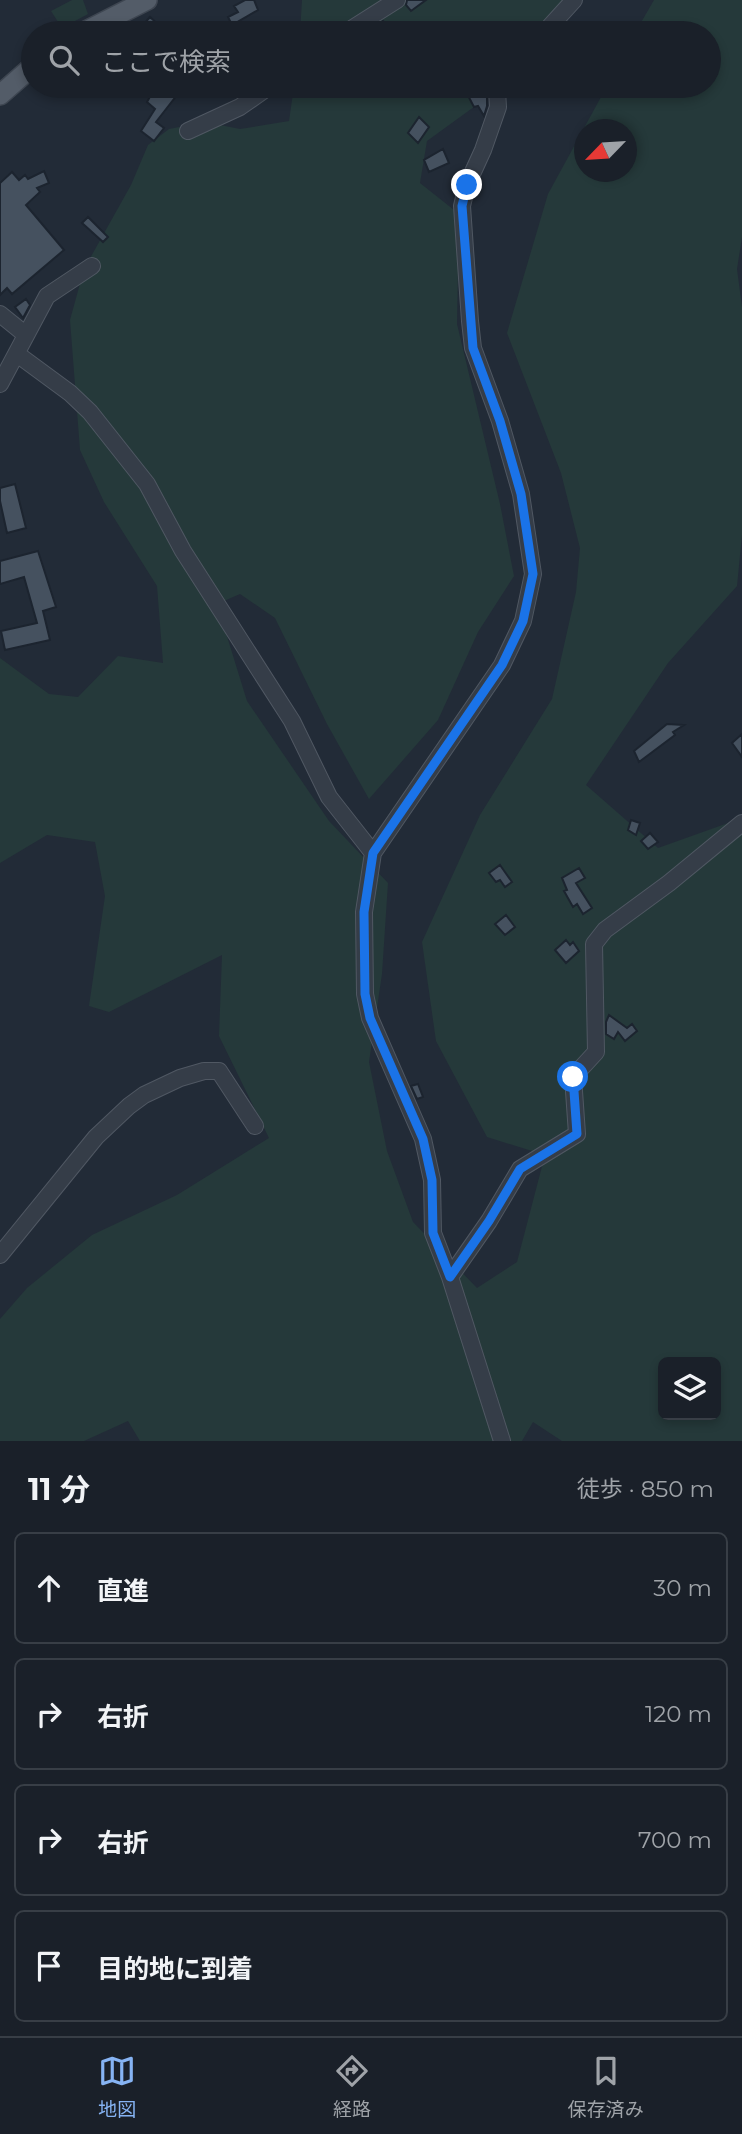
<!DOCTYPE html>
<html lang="ja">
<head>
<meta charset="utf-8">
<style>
	:root { --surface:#1a2029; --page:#272d35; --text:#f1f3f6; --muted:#9fa3a8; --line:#383e46; --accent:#86b3f3 }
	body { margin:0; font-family:Montserrat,"Noto Sans JP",sans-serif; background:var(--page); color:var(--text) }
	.controls { position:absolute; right:21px; bottom:21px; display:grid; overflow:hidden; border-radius:10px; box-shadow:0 4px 10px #0003 }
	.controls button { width:63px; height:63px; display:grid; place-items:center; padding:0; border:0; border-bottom:2px solid var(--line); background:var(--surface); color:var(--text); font:35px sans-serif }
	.compass { position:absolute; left:574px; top:119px; width:63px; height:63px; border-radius:50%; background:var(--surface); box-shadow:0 4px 10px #0003; rotate:245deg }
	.stop { position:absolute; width:21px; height:21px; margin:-16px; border:5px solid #1a73e8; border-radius:50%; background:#fff }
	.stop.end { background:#1a73e8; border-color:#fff; box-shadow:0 2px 7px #0008 }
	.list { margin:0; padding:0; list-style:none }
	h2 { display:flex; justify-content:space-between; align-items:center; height:91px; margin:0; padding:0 28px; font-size:30px }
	h2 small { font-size:23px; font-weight:400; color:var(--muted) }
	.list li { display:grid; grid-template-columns:46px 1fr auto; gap:21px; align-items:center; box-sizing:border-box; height:112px; margin:0 14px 14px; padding:0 14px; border:2px solid var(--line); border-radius:10px }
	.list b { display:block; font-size:26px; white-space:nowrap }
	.list em { font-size:23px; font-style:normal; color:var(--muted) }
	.icon { flex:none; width:38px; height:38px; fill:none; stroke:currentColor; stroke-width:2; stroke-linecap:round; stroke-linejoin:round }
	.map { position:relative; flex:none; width:742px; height:1441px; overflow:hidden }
	.search { position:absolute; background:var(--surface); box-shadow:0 4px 10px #0003; left:21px; right:21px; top:21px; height:77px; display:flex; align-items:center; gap:18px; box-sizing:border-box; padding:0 24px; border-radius:38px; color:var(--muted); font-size:26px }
	.sheet { height:595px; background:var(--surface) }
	nav { display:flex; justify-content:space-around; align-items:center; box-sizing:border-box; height:98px; border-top:2px solid var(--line); background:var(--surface); font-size:19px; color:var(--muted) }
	nav a { display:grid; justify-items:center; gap:4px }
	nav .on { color:var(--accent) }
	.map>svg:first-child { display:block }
	.green { fill:#25393a; fill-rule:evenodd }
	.building { fill:#45515f; stroke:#1c242f; stroke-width:2 }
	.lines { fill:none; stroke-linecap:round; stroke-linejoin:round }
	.minor-casing { stroke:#505863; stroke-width:18 }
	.major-casing { stroke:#3e4651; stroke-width:22 }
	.minor { stroke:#353d48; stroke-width:16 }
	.major { stroke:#535c68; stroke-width:19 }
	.route { stroke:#1a73e8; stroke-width:9 }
</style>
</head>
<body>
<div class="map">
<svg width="742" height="1441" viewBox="0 0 742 1441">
	<rect width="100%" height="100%" fill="#222b37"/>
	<path class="green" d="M72,0h11l5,14 -26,14 -11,-17z
		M302,0h261l-25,33h-238z
		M654,0h88v237l-5,32 5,38v228l-5,51 -69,77 -82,122 72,63 84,-30v623h-180l-29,-19 -11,19h-382l-12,-20 -44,20h-84v-122l27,-31 65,-53 85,-40 92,-57 -50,-102 3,-81 -113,57 -20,-6 16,-110 -10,-54 -48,-7 -47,28v-205l49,36 29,3 40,-41 45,7 -6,-77 -53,-84 -24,-52 -10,-130 14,-51 47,-84 17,-40 21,-16 36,-7 35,7 49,-8 5,-35h203l-8,10 -62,45 -7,42 39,31 -2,110 43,180 14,72 -36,56 -40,88 -69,79 -42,-75 -52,-106 -35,-24 -23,10 30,97 82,120 59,62 -6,91 -13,88 18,89 26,71 64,66 40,-26 28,-107 -58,-18 -51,-96 -14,-99 58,-127 72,-116 24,-107 4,-44 -19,-75 -54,-140 41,-139 59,-108h102v-53h-74zM584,130h42v42h-42zM663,1362h53v53h-53z"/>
	<path class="building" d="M245,0h9l4,10 -26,15 -4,-8 10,-5 -4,-6z
		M407,0h19l-15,11 -5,-6z
		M150,17l10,9 -6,7h-5l-7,-7z
		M383,21l15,12h-25l-3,-3z
		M156,86h28l-28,36 8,6 -10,13 -13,-10 14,-22 -8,-7z
		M463,86h24v20l-3,10 -6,-10 -4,1z
		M419,117l10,10 -11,16 -10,-10z
		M443,149l6,14 -20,9 -5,-12z
		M44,171l5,12 -12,5 3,4 -14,13 38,45 -52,44 -5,-6 -7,7v-112l12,-11 7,8 6,-5 3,4z
		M88,217l20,20 -5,5 -21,-19z
		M26,299l4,6 -7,13 -8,-11z
		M15,484l11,44 -19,5 -7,-32v-13z
		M38,551l18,56 -13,4 7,29 -45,10 -4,-19 36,-8 -13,-46 -24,7v-23z
		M667,724l17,1 -11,7 2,3 -36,27 -5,-11z
		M742,734v23l-10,-14z
		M631,820l9,3 -4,12 -8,-5z
		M650,833l8,9 -10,7 -7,-8z
		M500,865l12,17 -7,5 -5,-7 -4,2 -7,-9z
		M579,868l6,10 -9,5 16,25 -9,6 -6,-10 -4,3 -9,-16 3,-1 -5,-12z
		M506,915l9,12 -10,8 -10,-11z
		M566,940l4,5 3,-3 6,9 -13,12 -11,-13z
		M609,1015l18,13 5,-4 5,7 -12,10 -7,-9 -4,7 -8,-5v-12z
		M418,1084l5,13 -6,2 -6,-13z"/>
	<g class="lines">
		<defs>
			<path id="minor" d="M345,33l52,-33
				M544,33l30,-33
				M499,86l-2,4 1,17 -15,43 -16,35 -5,21 8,115 3,27 27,73 21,73 12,80 -10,47 -21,44 -129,188 -9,59 1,82 5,24 53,121 9,41 1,53 17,44 52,164
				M188,131l52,-24 30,-21
				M0,314l26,21
				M17,354l53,39 20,19 57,72 36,67 109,170 37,76 44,56
				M0,384l47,-88 45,-30
				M0,1255l96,-118 33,-31 15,-11 36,-17 24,-7h15l36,55
				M450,1277l39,-56 31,-52 57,-35 -4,-57 23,-25 -2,-108 11,-14 64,-47 73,-60"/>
			<path id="major" d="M82,33l65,-33
				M0,95l33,-29"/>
		</defs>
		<use href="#minor" class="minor-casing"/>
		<use href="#major" class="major-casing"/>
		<use href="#minor" class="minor"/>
		<use href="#major" class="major"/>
	</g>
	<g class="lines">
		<path class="route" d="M467,185l-5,21 11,142 27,73 21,73 12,80 -10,47 -21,44 -129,188 -9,59 1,82 5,24 53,121 9,41 1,53 17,44 39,-56 31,-52 57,-35 -4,-57"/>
	</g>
</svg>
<div class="controls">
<button><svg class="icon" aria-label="layers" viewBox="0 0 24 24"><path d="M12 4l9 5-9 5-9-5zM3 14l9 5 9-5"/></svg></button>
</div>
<svg class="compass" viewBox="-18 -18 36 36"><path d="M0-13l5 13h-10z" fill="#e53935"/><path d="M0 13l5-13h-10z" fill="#9fa3a8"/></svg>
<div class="stop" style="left:573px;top:1077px"></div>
<div class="stop end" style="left:467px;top:185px"></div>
<div class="search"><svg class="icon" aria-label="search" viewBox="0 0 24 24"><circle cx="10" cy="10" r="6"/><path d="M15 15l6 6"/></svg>ここで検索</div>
</div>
<section class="sheet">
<h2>11 分<small>徒歩 · 850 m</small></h2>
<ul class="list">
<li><svg class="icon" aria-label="ahead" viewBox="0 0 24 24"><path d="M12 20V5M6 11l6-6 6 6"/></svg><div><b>直進</b></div><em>30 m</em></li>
<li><svg class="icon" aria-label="right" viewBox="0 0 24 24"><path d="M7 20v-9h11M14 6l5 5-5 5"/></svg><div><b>右折</b></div><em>120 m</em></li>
<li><svg class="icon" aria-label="right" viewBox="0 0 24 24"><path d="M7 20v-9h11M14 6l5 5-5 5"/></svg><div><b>右折</b></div><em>700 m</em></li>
<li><svg class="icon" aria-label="arrive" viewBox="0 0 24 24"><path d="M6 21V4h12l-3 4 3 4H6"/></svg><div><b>目的地に到着</b></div></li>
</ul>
</section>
<nav>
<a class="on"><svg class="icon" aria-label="map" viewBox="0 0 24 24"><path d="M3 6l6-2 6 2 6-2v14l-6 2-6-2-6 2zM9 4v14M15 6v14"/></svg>地図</a>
<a><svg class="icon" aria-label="directions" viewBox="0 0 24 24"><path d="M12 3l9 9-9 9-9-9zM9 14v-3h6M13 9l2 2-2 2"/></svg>経路</a>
<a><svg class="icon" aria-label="saved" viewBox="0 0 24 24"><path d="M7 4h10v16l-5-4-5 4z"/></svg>保存済み</a>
</nav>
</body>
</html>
